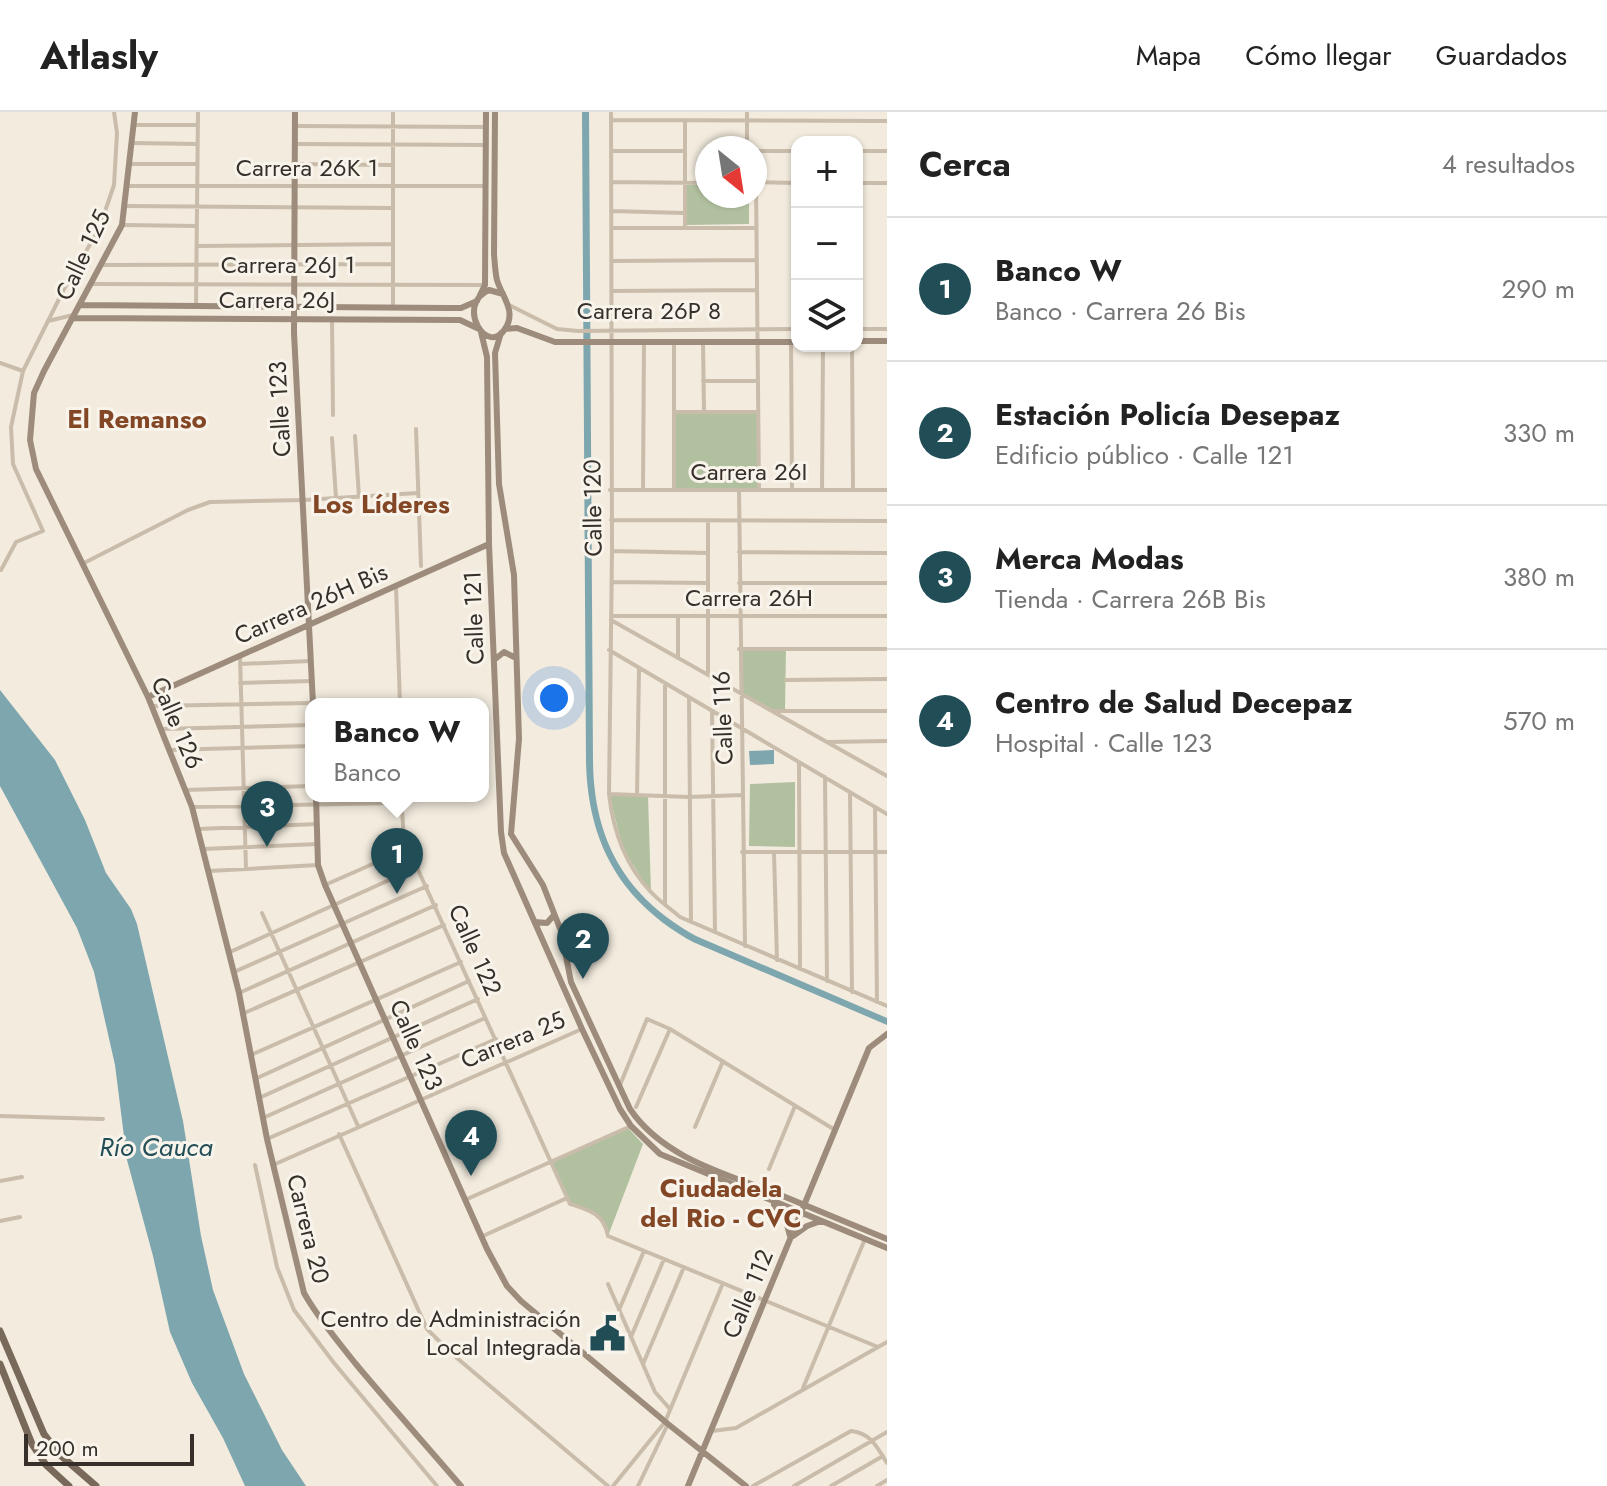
<!DOCTYPE html>
<html lang="es">
<head>
<meta charset="utf-8">
<style>
	:root { --surface:#fff; --page:#f2f2f2; --text:#222; --muted:#767676; --line:#e0e0e0; --accent:#214d57 }
	body { margin:0; font-family:Jost,sans-serif; background:var(--page); color:var(--text) }
	.controls { position:absolute; right:24px; top:24px; display:grid; overflow:hidden; border-radius:16px; box-shadow:0 2px 6px #0004 }
	.controls button { width:72px; height:72px; display:grid; place-items:center; padding:0; border:0; border-bottom:2px solid var(--line); background:var(--surface); color:var(--text); font:40px sans-serif }
	.compass { position:absolute; left:695px; top:24px; width:72px; height:72px; border-radius:50%; background:var(--surface); box-shadow:0 2px 6px #0004; rotate:150deg }
	.scale { position:absolute; left:24px; bottom:20px; width:170px; box-sizing:border-box; padding-left:8px; border:4px solid #37302a; border-top:0; font-size:22px; line-height:28px; white-space:nowrap; color:#37302a; -webkit-text-stroke:6px #f9f4eb; paint-order:stroke }
	.you { position:absolute; left:554px; top:586px; width:28px; height:28px; margin:-20px; border:6px solid #fff; border-radius:50%; background:#1a73e8; box-shadow:0 0 0 12px #1a73e833 }
	.badge { display:grid; place-items:center; width:52px; height:52px; border-radius:50%; background:var(--accent); color:#fff; font-size:26px; font-weight:700 }
	.pin { position:absolute; translate:-50% -66px; filter:drop-shadow(0 2px 4px #0008) }
	.pin::after { content:''; position:absolute; top:42px; width:28px; height:24px; background:inherit; clip-path:polygon(0 0,100% 0,50% 100%) }
	.popup { position:absolute; left:305px; top:586px; width:184px; height:104px; box-sizing:border-box; display:grid; place-content:center; border-radius:16px; background:var(--surface); filter:drop-shadow(0 2px 6px #0005); font-size:26px; white-space:nowrap; color:var(--muted) }
	.popup b { font-size:30px; color:var(--text) }
	.popup::after { content:''; position:absolute; left:50%; top:100%; margin-left:-16px; border:16px solid transparent; border-top-color:var(--surface) }
	.list { margin:0; padding:0; list-style:none }
	h2 { display:flex; justify-content:space-between; align-items:center; height:104px; margin:0; padding:0 32px; font-size:34px }
	h2 small { font-size:26px; font-weight:400; color:var(--muted) }
	.list li { display:grid; grid-template-columns:52px 1fr auto; gap:24px; align-items:center; box-sizing:border-box; height:144px; padding:0 32px; border-top:2px solid var(--line) }
	.list b { display:block; font-size:30px; white-space:nowrap }
	.list p { margin:0; font-size:26px; white-space:nowrap; color:var(--muted) }
	.list em { font-size:26px; font-style:normal; color:var(--muted) }
	.icon { flex:none; width:44px; height:44px; fill:none; stroke:currentColor; stroke-width:2; stroke-linecap:round; stroke-linejoin:round }
	.map { position:relative; flex:none; width:887px; height:1374px; overflow:hidden }
	header { display:flex; align-items:center; gap:48px; box-sizing:border-box; height:112px; padding:0 40px; background:var(--surface); border-bottom:2px solid var(--line) }
	header strong { font-size:38px }
	nav { display:flex; gap:44px; margin-inline-start:auto; font-size:28px }
	main { display:flex }
	aside { flex:1; background:var(--surface) }
	.map>svg:first-child { display:block }
	.green { fill:#b1c09f }
	.water { fill:#7ea6ae }
	.lines { fill:none; stroke-linecap:round; stroke-linejoin:round }
	.street { stroke:#cabcaa; stroke-width:4 }
	.secondary { stroke:#9d8c7c; stroke-width:6 }
	.primary { stroke:#79695b; stroke-width:7 }
	.labels { text-anchor:middle; stroke-width:6; stroke-linejoin:round; paint-order:stroke }
	.street-label { font-size:24px; fill:#37302a; stroke:#f9f4eb }
	.poi-label { font-size:24px; fill:#37302a; stroke:#f9f4eb; text-anchor:end }
	.neighbourhood-label { font-size:26px; font-weight:bold; fill:#834726; stroke:#f9f4eb }
	.water-label { font-size:26px; font-style:italic; fill:#214d57; stroke:#f9f4eb }
</style>
</head>
<body>
<header>
<strong>Atlasly</strong>
<nav><a>Mapa</a><a>Cómo llegar</a><a>Guardados</a></nav>
</header>
<main>
<div class="map">
<svg width="887" height="1374" viewBox="0 0 887 1374">
	<rect width="100%" height="100%" fill="#f2ebde"/>
	<path class="green" d="M687,73h20v11h42v28l-62,1z
		M674,300h84l1,78h-85z
		M739,537h47l-1,61 -13,1 -32,-17z
		M795,670v65l-46,-1 1,-62z
		M609,682l39,1 3,98 -28,-44z
		M628,1016l15,16 -35,92 -7,-18 -31,-14 -19,-42z"/>
	<path class="water" d="M582,0h7l4,650c1,79 33,135 103,174l191,82v7l-194,-83c-72,-40 -105,-98 -107,-180z
		M0,578l55,70 30,60 21,53 25,36 6,15 46,197 18,115 12,54 31,84 38,76 24,36h-61l-22,-48 -31,-55 -22,-51 -17,-76 -26,-96 -12,-95 -21,-93 -17,-44 -77,-142z
		M774,638v14l-24,1 -1,-14z"/>
	<g class="lines">
		<path class="street" d="M611,0l1,439 -3,243c4,36 17,72 42,98 8,9 20,17 29,25l207,89
			M747,0v36
			M611,8l276,1
			M134,13h64
			M295,14l191,1
			M132,31l65,1
			M295,32l191,1
			M611,39h73
			M755,39h42
			M857,39h30
			M130,52h67
			M295,52l97,1
			M611,70l96,1
			M755,70l42,1
			M756,70l3,308
			M793,71v146
			M857,71h30
			M128,74h358
			M125,94l268,2
			M611,99l73,2
			M123,113l74,1
			M611,116h145
			M685,116v-108
			M197,134l196,-2
			M611,149l146,-1
			M101,153l292,-1
			M92,172l393,1
			M612,179l145,-1
			M509,193l48,24 21,2 219,-2
			M196,194l2,-194
			M393,196v-196
			M332,206l1,97
			M48,209l25,-6
			M857,217h30
			M674,230v148
			M703,230l1,70
			M791,230l1,148
			M852,234l1,144
			M0,251l23,8
			M703,269h54
			M674,300h84
			M416,317l5,137
			M355,324l4,61
			M332,326l4,60
			M610,378h277
			M643,378l1,-148
			M739,378l6,456
			M822,378l1,-144
			M611,408l276,1
			M708,410v153
			M612,439l96,2
			M739,440l148,1
			M82,452l106,-54 22,-8 94,-2 114,-7
			M1,458l15,-28 27,-11 -30,-67 -2,-37 12,-56 41,-82 35,-60 15,-44 3,-52 -3,-21
			M612,470l96,1
			M739,471h148
			M396,474l4,118
			M611,504h276
			M678,504v42
			M611,508l276,156
			M739,537h148
			M609,538l278,164
			M240,544l6,213
			M240,552l70,-3
			M786,568l101,-1
			M240,571l72,-2
			M665,571v221
			M689,586l2,224
			M153,594l159,-3
			M712,599l3,220
			M774,599h113
			M162,617l149,-4
			M828,630l59,-1
			M169,638l142,-4
			M799,651l1,206
			M825,665l2,204
			M185,678l126,-4
			M850,680l2,200
			M609,682l80,3 53,-2
			M637,683l2,-126
			M389,684l11,13
			M401,684l3,43 166,365c20,6 34,10 38,32l270,111
			M192,695l201,-4
			M875,696l2,194
			M198,717l119,-5
			M203,737l115,-5
			M742,740h145
			M774,741l3,107
			M209,759l109,-6
			M325,773l84,-37
			M262,801l96,213
			M230,840l188,-85
			M234,860l193,-86
			M239,881l197,-88
			M242,902l202,-89
			M251,943l210,-93
			M255,967l214,-98
			M620,973l27,-66 23,10 165,101
			M259,986l219,-99
			M636,995l34,-78
			M0,1004l103,3
			M263,1006l222,-100
			M695,1015l28,-66
			M339,1022l88,195 24,24 157,133
			M267,1027l229,-100
			M255,1053l22,102 17,43 40,53 103,123
			M273,1053l309,-136
			M769,1057l26,-63
			M0,1069l22,-4
			M465,1088l166,-74
			M0,1109l20,-4
			M483,1124l84,-38
			M608,1172l47,108 15,17
			M619,1198l25,-59
			M631,1225l33,-78
			M643,1252l41,-97
			M803,1276l62,-149
			M712,1319l24,-3 151,-86
			M613,1374l52,-64 58,-139
			M638,1374l30,-62
			M753,1374l98,-55c20,2 26,16 36,32
			M794,1374l93,-54
			M831,1374l52,-30
			M877,1374l10,-6"/>
		<path class="secondary" d="M135,0l-13,113 -78,146 -10,22 -4,47 6,29 112,228 44,110 47,186 28,146 37,154c14,25 33,47 51,70 35,42 71,82 106,123
			M295,0l-1,221 19,371
			M495,0l-1,143c1,8 1,17 3,25 5,17 20,31 8,49 -18,28 -50,-24 -16,-39l14,4
			M480,183l5,-10 1,-173
			M80,193l368,3h13l16,-7
			M74,206l386,2 19,9
			M505,217l12,-1 38,14h242
			M481,220l6,25 2,187 12,288 3,21 78,176 38,80 11,17 29,28 227,94
			M501,221l-6,20 4,131 15,91 5,164 -8,95 32,51 18,46 10,51 59,127c33,49 96,65 148,85 36,15 73,30 109,45
			M857,229h30
			M494,548l10,-8 10,5
			M148,585l341,-153
			M316,684l2,69 7,20 162,364 20,37 14,15 147,123 78,62
			M535,810l12,1 7,-8
			M774,1093l12,16 4,15
			M793,1124l14,-10 14,-5
			M688,1374l181,-438 18,-14"/>
		<path class="primary" d="M0,1219l44,103 15,20 37,32
			M0,1252l32,80 14,21 23,21"/>
	</g>
	<defs>
		<symbol id="civic-bare" viewBox="-9 -9 18 18"><path d="M-.6-6.5H3V-4.5H.6V-3L4-1V1h2V6H-6V1h2V-1L-.6-3ZM-1.2 2.5V6h2.4V2.5Z" fill="#214d57" stroke="#f9f4eb" stroke-width="2.5" paint-order="stroke"/></symbol>
	</defs>
	<g fill-rule="evenodd">
		<use href="#civic-bare" x="582" y="1196" width="51" height="51"/>
	</g>
	<g class="labels">
		<g class="street-label">
			<text x="307" y="64">Carrera 26K 1</text>
			<text transform="translate(83 143) rotate(-65)" y="8">Calle 125</text>
			<text x="288" y="161">Carrera 26J 1</text>
			<text x="277" y="196">Carrera 26J</text>
			<text x="649" y="207">Carrera 26P 8</text>
			<text transform="translate(280 297) rotate(-93)" y="8">Calle 123</text>
			<text x="749" y="368">Carrera 26I</text>
			<text transform="translate(593 396) rotate(-91)" y="8">Calle 120</text>
			<text x="749" y="494">Carrera 26H</text>
			<text transform="translate(311 492) rotate(-24)" y="8">Carrera 26H Bis</text>
			<text transform="translate(474 506) rotate(-92)" y="8">Calle 121</text>
			<text transform="translate(723 606) rotate(-92)" y="8">Calle 116</text>
			<text transform="translate(177 611) rotate(67)" y="8">Calle 126</text>
			<text transform="translate(475 838) rotate(66)" y="8">Calle 122</text>
			<text transform="translate(513 928) rotate(-23)" y="8">Carrera 25</text>
			<text transform="translate(416 933) rotate(66)" y="8">Calle 123</text>
			<text transform="translate(308 1117) rotate(76)" y="8">Carrera 20</text>
			<text transform="translate(748 1182) rotate(-67)" y="8">Calle 112</text>
		</g>
		<g class="poi-label">
			<text x="581" y="1215">Centro de Administración<tspan x="581" dy="28">Local Integrada</tspan></text>
		</g>
		<g class="neighbourhood-label">
			<text x="137" y="316">El Remanso</text>
			<text x="381" y="401">Los Líderes</text>
			<text x="721" y="1085">Ciudadela<tspan x="721" dy="30">del Rio - CVC</tspan></text>
		</g>
		<g class="water-label">
			<text x="156" y="1044">Río Cauca</text>
		</g>
	</g>
</svg>
<div class="controls">
<button>+</button>
<button>−</button>
<button><svg class="icon" aria-label="layers" viewBox="0 0 24 24"><path d="M12 4l9 5-9 5-9-5zM3 14l9 5 9-5"/></svg></button>
</div>
<svg class="compass" viewBox="-18 -18 36 36"><path d="M0-13l5 13h-10z" fill="#e53935"/><path d="M0 13l5-13h-10z" fill="#767676"/></svg>
<div class="scale">200 m</div>
<div class="you"></div>
<div class="pin badge" style="left:397px;top:782px">1</div>
<div class="popup"><b>Banco W</b>Banco</div>
<div class="pin badge" style="left:583px;top:867px">2</div>
<div class="pin badge" style="left:267px;top:735px">3</div>
<div class="pin badge" style="left:471px;top:1064px">4</div>
</div>
<aside>
<h2>Cerca<small>4 resultados</small></h2>
<ul class="list">
<li><span class="badge">1</span><div><b>Banco W</b><p>Banco · Carrera 26 Bis</p></div><em>290 m</em></li>
<li><span class="badge">2</span><div><b>Estación Policía Desepaz</b><p>Edificio público · Calle 121</p></div><em>330 m</em></li>
<li><span class="badge">3</span><div><b>Merca Modas</b><p>Tienda · Carrera 26B Bis</p></div><em>380 m</em></li>
<li><span class="badge">4</span><div><b>Centro de Salud Decepaz</b><p>Hospital · Calle 123</p></div><em>570 m</em></li>
</ul>
</aside>
</main>
</body>
</html>
